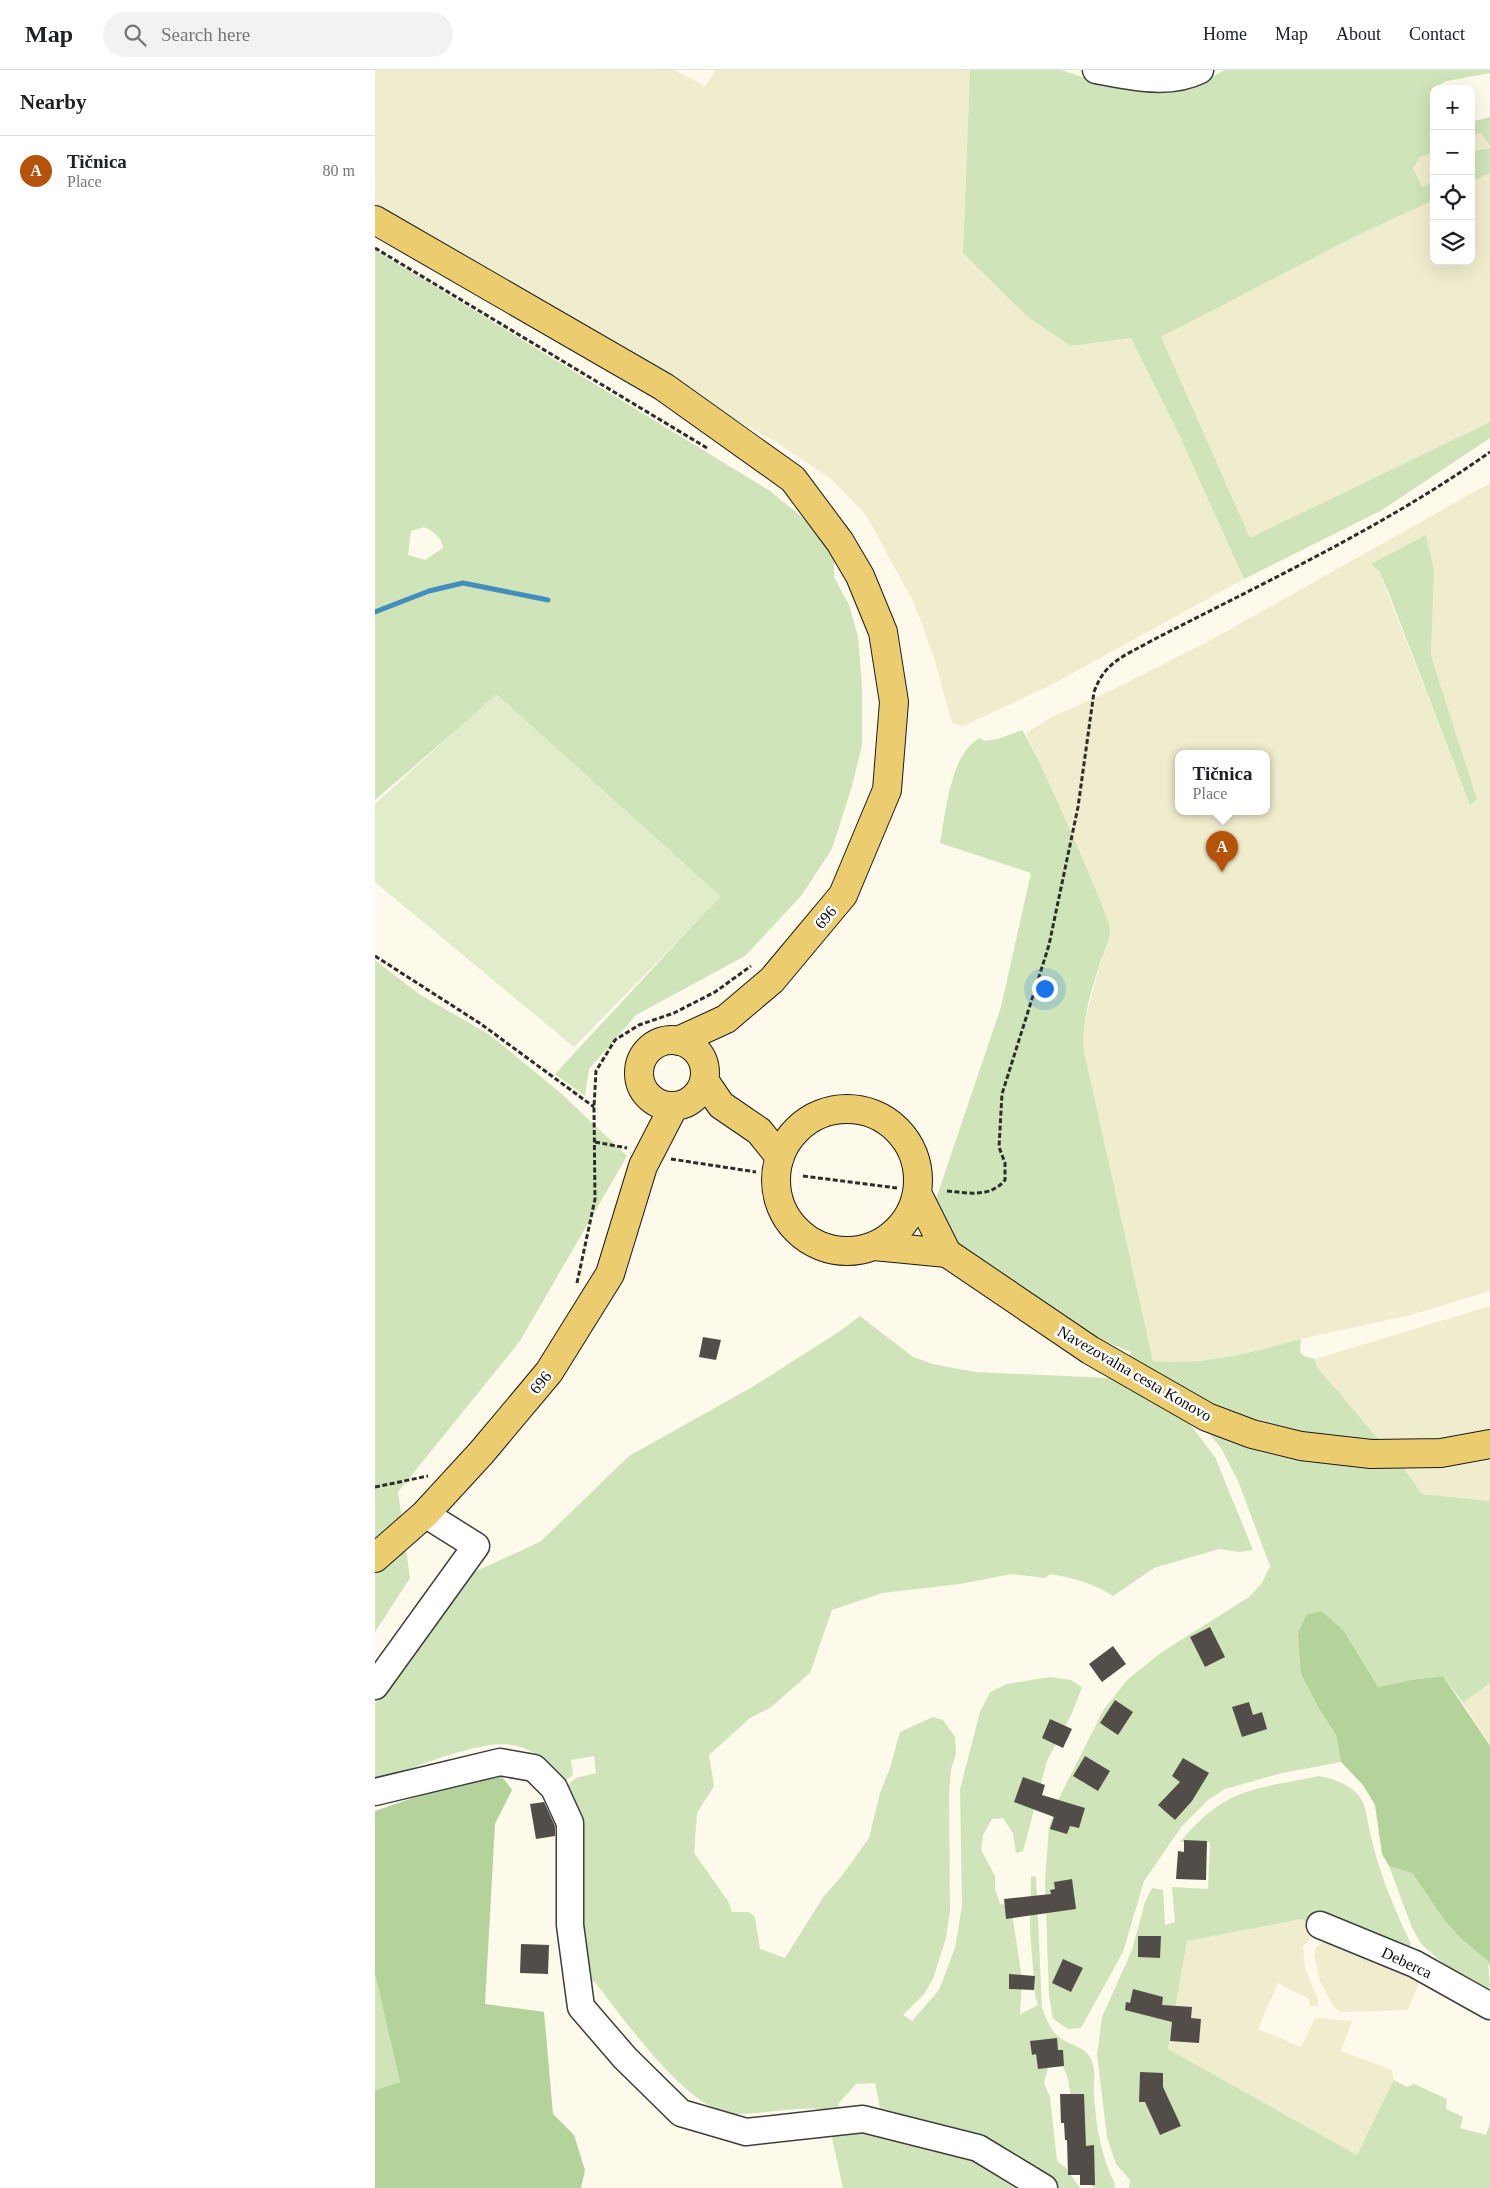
<!DOCTYPE html>
<html lang="en">
<head>
<meta charset="utf-8">
<style>
	:root { --surface:#fff; --page:#f2f2f2; --text:#202124; --muted:#757577; --line:#e0e0e0; --accent:#b45309 }
	body { margin:0; font-family:"Times New Roman",serif; background:var(--page); color:var(--text) }
	.controls { position:absolute; right:15px; top:15px; display:grid; overflow:hidden; border-radius:10px; box-shadow:0 5px 20px #0002 }
	.controls button { width:45px; height:45px; display:grid; place-items:center; padding:0; border:0; border-bottom:1px solid var(--line); background:var(--surface); color:var(--text); font:25px sans-serif }
	.you { position:absolute; left:669px; top:918px; width:18px; height:18px; margin:-12px; border:4px solid #fff; border-radius:50%; background:#1a73e8; box-shadow:0 0 0 8px #1a73e833 }
	.badge { display:grid; place-items:center; width:32px; height:32px; border-radius:50%; background:var(--accent); color:#fff; font-size:16px; font-weight:700 }
	.pin { position:absolute; translate:-50% -41px; filter:drop-shadow(0 1px 2px #0008) }
	.pin::after { content:''; position:absolute; top:26px; width:18px; height:15px; background:inherit; clip-path:polygon(0 0,100% 0,50% 100%) }
	.popup { position:absolute; left:800px; top:680px; width:95px; height:65px; box-sizing:border-box; display:grid; place-content:center; border-radius:10px; background:var(--surface); filter:drop-shadow(0 1px 4px #0005); font-size:16px; white-space:nowrap; color:var(--muted) }
	.popup b { font-size:19px; color:var(--text) }
	.popup::after { content:''; position:absolute; left:50%; top:100%; margin-left:-10px; border:10px solid transparent; border-top-color:var(--surface) }
	.list { margin:0; padding:0; list-style:none }
	h2 { display:flex; justify-content:space-between; align-items:center; height:65px; margin:0; padding:0 20px; font-size:21px }
	h2 small { font-size:16px; font-weight:400; color:var(--muted) }
	.list li { display:grid; grid-template-columns:32px 1fr auto; gap:15px; align-items:center; box-sizing:border-box; height:70px; padding:0 20px; border-top:1px solid var(--line) }
	.list b { display:block; font-size:19px; white-space:nowrap }
	.list p { margin:0; font-size:16px; white-space:nowrap; color:var(--muted) }
	.list em { font-size:16px; font-style:normal; color:var(--muted) }
	.icon { flex:none; width:28px; height:28px; fill:none; stroke:currentColor; stroke-width:2; stroke-linecap:round; stroke-linejoin:round }
	.map { position:relative; flex:none; width:1115px; height:2118px; overflow:hidden }
	header { display:flex; align-items:center; gap:30px; box-sizing:border-box; height:70px; padding:0 25px; background:var(--surface); border-bottom:1px solid var(--line) }
	header strong { font-size:24px }
	nav { display:flex; gap:28px; margin-inline-start:auto; font-size:18px }
	.search { width:350px; height:45px; background:var(--page); display:flex; align-items:center; gap:12px; box-sizing:border-box; padding:0 18px; border-radius:28px; color:var(--muted); font-size:19px }
	main { display:flex }
	aside { flex:1; background:var(--surface) }
	.map>svg:first-child { display:block }
	.farmland { fill:#f0edce; fill-rule:evenodd }
	.green { fill:#cfe4b9; fill-rule:evenodd }
	.forest { fill:#b4d39a }
	.pitch { fill:#e0ecca }
	.lines { fill:none; stroke-linecap:round; stroke-linejoin:round }
	.stream { stroke:#438ebf; stroke-width:5 }
	.building { fill:#534d49 }
	.minor-casing { stroke:#3e3e3e; stroke-width:29 }
	.major-casing { stroke:#1c1c1c; stroke-width:30 }
	.path { stroke:#2d2d2d; stroke-width:3; stroke-dasharray:5 2.5; stroke-linecap:butt }
	.minor { stroke:#fff; stroke-width:26 }
	.major { stroke:#ebcc6e; stroke-width:28 }
	.labels { text-anchor:middle; stroke-width:5; stroke-linejoin:round; paint-order:stroke }
	.street-label { font-size:16px; fill:#0b0b0b; stroke:#fff }
</style>
</head>
<body>
<header>
<strong>Map</strong>
<div class="search"><svg class="icon" aria-label="search" viewBox="0 0 24 24"><circle cx="10" cy="10" r="6"/><path d="M15 15l6 6"/></svg>Search here</div>
<nav><a>Home</a><a>Map</a><a>About</a><a>Contact</a></nav>
</header>
<main>
<aside>
<h2>Nearby<small></small></h2>
<ul class="list">
<li><span class="badge">A</span><div><b>Tičnica</b><p>Place</p></div><em>80 m</em></li>
</ul>
</aside>
<div class="map">
<svg width="1115" height="2118" viewBox="0 0 1115 2118">
	<rect width="100%" height="100%" fill="#fdf9eb"/>
	<path class="farmland" d="M0,0h299l31,16 11,-16h254l-7,183 108,93 60,-8 49,99 64,142 -195,107 -86,40 -11,-3 -18,-65 -20,-55 -48,-88 -36,-37 -56,-37 -111,-62 -288,-171z
		M1106,62l9,16 -19,4v-16z
		M1059,82v28l-12,7 -9,-19 7,-11z
		M1115,103v249l-241,117 -89,-202 194,-100 80,-37v61h37v-79z
		M1115,413v808l-83,25 -89,19 -92,23 -51,5 -22,-2 -69,-310 -2,-19 17,-65 8,-20 -39,-120 -42,-94 22,-14 68,-31 93,-47zM1004,501l55,1 -3,84 46,143 -7,6zM803,683h88v58h-88z
		M1115,1236v195l-68,-7 -17,-24 -88,-103 -2,-8z
		M1115,1613v63l-27,-43z
		M927,1849l14,12 -13,16 2,21 13,31v8l-8,-1 -1,-7 -31,-16 -20,46 43,18 14,-29 37,3 -11,30 51,19 2,10 -37,75 -189,-106 19,-108z
		M953,1869l98,27 -18,44 -68,2 -7,-6 -13,-25 -6,-26 2,-8z"/>
	<path class="green" d="M595,0h91l47,15 100,-6 17,-9h265v3l-44,8 -15,9 3,9v53l-14,5 -7,11 9,19 12,-7v20l-80,37 -193,100 89,201 240,-116v16l-108,72 -138,69 -64,-142 -49,-99 -60,8 -43,-29 -65,-64z
		M1115,47v30l-9,-14 -10,3v-14z
		M1115,78v25l-19,9v-30z
		M0,180l395,241 38,31 26,31v24l15,28 9,31 4,50v59l-10,41 -20,63 -31,47 -56,60 -109,59 -47,54 -4,27 -30,-22 165,-178 -223,-201 -122,105zM49,457c10,5 17,9 19,21l-18,12 -17,-5 3,-24z
		M1051,465l8,36 -3,85 46,143 -7,6 -82,-214 -9,-20 -8,-7z
		M647,660c9,9 88,187 88,199 0,14 -8,26 -12,40 -8,26 -17,55 -14,82l69,310c51,5 99,-9 148,-22l-1,13 4,4 11,3 2,8 88,103 17,24 68,7v182l-27,20 -20,-27 -32,4 -33,7 -14,-21 -43,46 15,23 5,27 -59,11 -57,16 -17,11 -26,26 -38,55 -21,71 -42,76 -13,1 -15,-10 -4,-23 -4,-117 4,-51 7,-24 48,-95 24,-30 34,-27 87,-55 13,-14 8,-17 -32,-85 -17,-33 -29,-35 -74,-40 13,-21 -130,-52 -82,-51 82,-242 30,-134 -91,-30c6,-30 10,-90 40,-105l4,3 14,-2z
		M0,890l44,34 71,41 73,60 64,61 -107,185 -122,151 12,86 -35,54z
		M485,1246l53,41 20,7 42,8 132,6 27,6 49,31 32,42 38,93 -14,2 -20,-3 -65,19 -41,28c-19,-13 -41,-18 -63,-22l-5,4 -33,-4 -52,10 -78,9 -50,17 -22,63 -40,35 -20,10 -41,37 5,31 -17,27 -3,40 34,48 4,11h17l6,5 5,32 25,9 39,-62 17,-19 28,-39 11,-45 10,-25 10,-36 33,-15 10,3 12,17 1,17 -5,15 -2,26 1,116 -4,27 -13,41 -9,15 -21,21 9,6 27,-31 16,-42 7,-42 -2,-117 20,-77 10,-20 17,-8 43,-7 21,3 11,7 -10,26 -25,48 -24,90 -7,2 -3,-20 -10,-15 -11,1 -9,16 -2,15 14,26v13l5,15 11,2 11,73 -2,35 18,-9 -3,-10 -5,-65 1,-53 5,-1 6,132c4,10 8,22 17,29 13,10 30,9 34,28 3,9 0,21 1,30 2,31 7,61 21,89l-1,4h-20l-11,-9 -15,-100 -9,-23 -7,-3 -8,30 6,14 7,64 9,7 14,20h-21l-51,-33 -125,-32 -8,-40 -19,1 -18,20 5,13c-6,-2 -12,-6 -18,-7 -27,-5 -62,5 -91,4 -45,-1 -113,-99 -140,-133l-7,5 -4,-42v-95l-3,-26 -14,-37 10,-8 20,-5 -2,-17 -23,4 2,15 -9,7c-13,-18 -29,-33 -52,-37 -33,-6 -103,25 -137,36v-78l99,-131 66,-30 89,-86 125,-70 86,-55z
		M944,1706c15,3 30,8 40,20 8,9 8,25 11,36 8,39 24,76 41,112l-2,3c-32,-13 -57,-22 -93,-16l-14,-12 -115,22 -19,108 189,106 37,-75 13,7 7,-3 33,15 -1,10 17,8 -3,11 26,7 4,-12v65h-361l1,-8 -14,-16 -9,-27 -10,-82 5,-38 30,-67 13,-48 7,-14 11,2 2,35 10,-3 -3,-35 36,2 2,-47h-30c47,-56 73,-52 139,-66z
		M1014,1796l23,7 33,48 15,17 28,23 2,25 -4,9 -9,-3 -55,-47 -10,-17z
		M0,1904l25,108 -25,8z
		M455,2059l90,7 120,52h-197z"/>
	<path class="forest" d="M946,1541l22,19 35,57 33,-7 32,-4 47,70v221l-2,-6 -28,-23 -15,-17 -33,-48 -23,-7 -7,-12 -7,-49 -12,-20 -22,-23 -5,-27 -15,-23 -20,-38 -3,-40 8,-19z
		M123,1701l14,19 -17,34 -10,180 59,8 9,102 21,21 11,35 -4,18h-206v-98l25,-8 -25,-108v-163l96,-33z"/>
	<path class="pitch" d="M121,624l225,203 -147,150 -199,-165v-78z"/>
	<g class="lines">
		<path class="stream" d="M0,542l54,-21 34,-8 85,17"/>
	</g>
	<path class="building" d="M328,1267l18,3 -5,20 -17,-3z
		M835,1557l15,30 -20,10 -15,-30z
		M738,1576l13,18 -24,18 -13,-18z
		M740,1630l18,12 -15,23 -18,-12z
		M874,1632l4,13 9,-3 5,17 -25,8 -10,-30z
		M675,1649l22,10 -9,19 -21,-10z
		M710,1686l25,15 -12,20 -25,-15z
		M808,1688l26,15 -17,28 -17,19 -17,-15 22,-23 -8,-6z
		M648,1707l22,8 -3,10 43,13 -6,20 -9,-2 -3,8 -17,-5 4,-12 -40,-15z
		M169,1732l11,24v10l-19,3 -6,-35z
		M809,1770l23,1 -1,39 -30,-1 2,-28 6,1z
		M697,1809l4,30 -70,10 -2,-20 47,-5 -1,-4 5,-1 -1,-7z
		M763,1866h23l-1,22 -22,-1z
		M146,1874l28,1 -1,29 -28,-1z
		M688,1889l20,9 -12,24 -19,-9z
		M634,1904l26,2 -1,14 -25,-1z
		M758,1919l30,8 -1,8 30,2 -1,11 10,1 -2,24 -29,-2 2,-19 -47,-12 1,-8 4,1z
		M682,1968l1,12h5l1,16 -26,3 -2,-15 -4,1 -2,-14z
		M765,2002l23,1v14l18,39 -21,9 -15,-33h-6z
		M685,2024h24l2,52 8,-1 1,40h-15v-10h-12l-1,-35h-2l-1,-17h-3z"/>
	<g class="lines">
		<defs>
			<path id="minor" d="M721,0c34,6 72,16 104,0
				M0,1616l101,-140 -51,-32
				M0,1722l125,-30 34,6 20,20 16,35v102l11,82 44,51 56,55 65,19 117,-13 115,29 66,40
				M945,1855l95,39 75,42"/>
			<path id="major" d="M0,150l289,167 129,92 47,63 20,34 23,56 11,70 -7,88 -44,105 -71,85 -46,39 -48,22
				M264 1003a33 33 0 1 1 66 0a33 33 0 1 1-66 0Z
				M329,1010l17,25 38,26 21,26
				M401 1110a71 71 0 1 1 142 0a71 71 0 1 1-142 0Z
				M542,1123l30,60
				M499,1176l73,7 143,97 117,67 45,17 49,12 70,8 70,-1 49,-9
				M0,1488l50,-44 57,-62 67,-80 61,-98 33,-108 31,-60"/>
		</defs>
		<use href="#minor" class="minor-casing"/>
		<use href="#major" class="major-casing"/>
		<path class="path" d="M0,178l332,200
			M0,886l106,68 113,83
			M220,1072l32,6
			M296,1089l85,13
			M428,1106l94,12
			M572,1121c21,2 43,7 58,-11v-17l-6,-16 3,-53 47,-149 29,-138 16,-115c11,-31 31,-36 57,-51 114,-59 233,-114 339,-189
			M202,1213l18,-84 -1,-92 2,-36 19,-31 24,-15 35,-12 41,-21 36,-26
			M0,1417l53,-11"/>
		<use href="#minor" class="minor"/>
		<use href="#major" class="major"/>
	</g>
	<g class="labels">
		<g class="street-label">
			<text transform="translate(450 847) rotate(-50)" y="6">696</text>
			<text transform="translate(760 1303) rotate(30)" y="6">Navezovalna cesta Konovo</text>
			<text transform="translate(165 1312) rotate(-51)" y="6">696</text>
			<text transform="translate(1032 1892) rotate(25)" y="6">Deberca</text>
		</g>
	</g>
</svg>
<div class="controls">
<button>+</button>
<button>−</button>
<button><svg class="icon" aria-label="locate" viewBox="0 0 24 24"><circle cx="12" cy="12" r="6"/><path d="M12 2v4M12 18v4M2 12h4M18 12h4"/></svg></button>
<button><svg class="icon" aria-label="layers" viewBox="0 0 24 24"><path d="M12 4l9 5-9 5-9-5zM3 14l9 5 9-5"/></svg></button>
</div>
<div class="you"></div>
<div class="pin badge" style="left:847px;top:802px">A</div>
<div class="popup"><b>Tičnica</b>Place</div>
</div>
</main>
</body>
</html>
